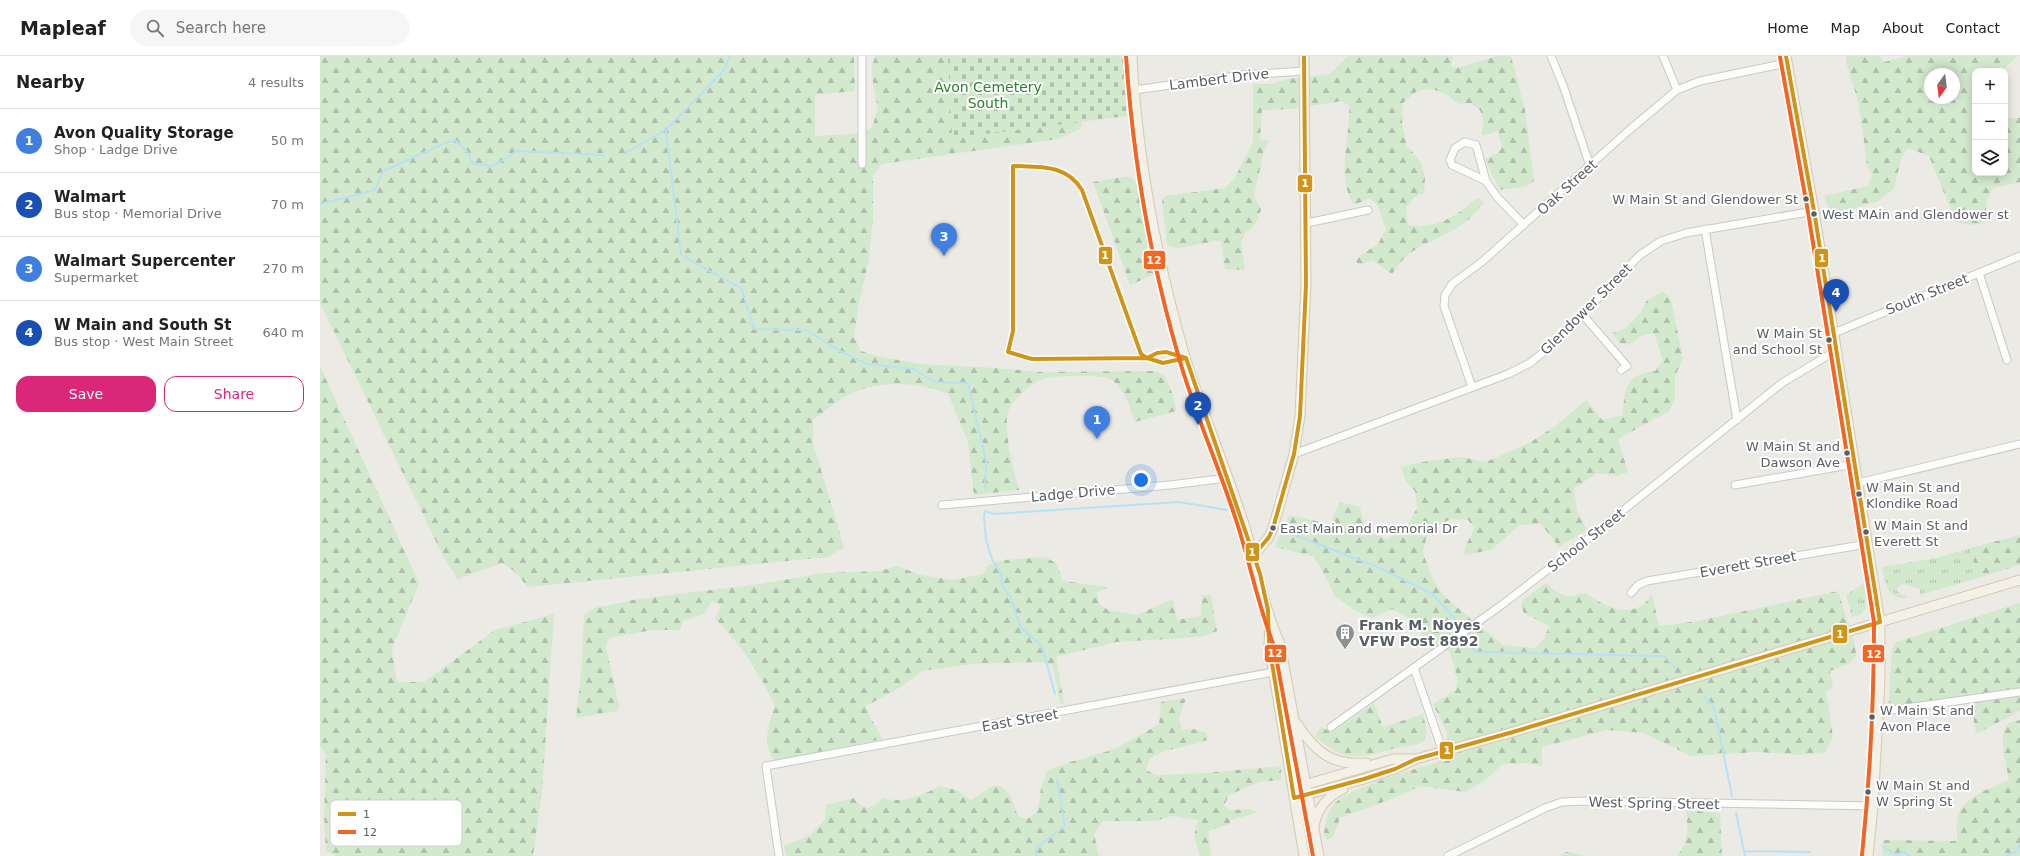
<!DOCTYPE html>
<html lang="en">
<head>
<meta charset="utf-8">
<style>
	:root { --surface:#fff; --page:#f6f6f6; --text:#202124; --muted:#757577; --line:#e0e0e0; --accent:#db2777 }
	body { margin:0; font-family:"DejaVu Sans",sans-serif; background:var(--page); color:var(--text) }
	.controls { position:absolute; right:12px; top:12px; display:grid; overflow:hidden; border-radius:8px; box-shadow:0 2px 10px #0003 }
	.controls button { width:36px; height:36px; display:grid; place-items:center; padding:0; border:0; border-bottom:1px solid var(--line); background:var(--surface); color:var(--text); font:20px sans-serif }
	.compass { position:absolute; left:1604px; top:12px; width:36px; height:36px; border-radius:50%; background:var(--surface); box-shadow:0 2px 10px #0003; rotate:194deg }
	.you { position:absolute; left:821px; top:424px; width:14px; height:14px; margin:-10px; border:3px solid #fff; border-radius:50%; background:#1a73e8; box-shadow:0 0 0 6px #1a73e833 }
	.badge { display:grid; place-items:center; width:26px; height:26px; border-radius:50%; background:var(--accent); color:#fff; font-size:13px; font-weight:700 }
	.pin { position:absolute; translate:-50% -33px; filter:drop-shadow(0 1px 2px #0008) }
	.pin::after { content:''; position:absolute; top:21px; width:14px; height:12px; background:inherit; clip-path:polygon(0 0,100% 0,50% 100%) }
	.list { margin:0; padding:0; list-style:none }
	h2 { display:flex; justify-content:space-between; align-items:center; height:52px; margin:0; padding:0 16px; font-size:17px }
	h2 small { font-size:13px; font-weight:400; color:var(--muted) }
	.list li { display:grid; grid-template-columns:26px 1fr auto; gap:12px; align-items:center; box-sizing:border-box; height:64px; padding:0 16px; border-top:1px solid var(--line) }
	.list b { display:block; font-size:15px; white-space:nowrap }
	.list p { margin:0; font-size:13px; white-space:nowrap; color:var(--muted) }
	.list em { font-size:13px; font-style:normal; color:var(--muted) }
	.actions { display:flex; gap:8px; padding:12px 16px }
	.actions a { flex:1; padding:9px 0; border:1px solid var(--accent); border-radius:12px; text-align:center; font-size:14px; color:var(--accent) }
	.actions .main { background:var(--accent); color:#fff }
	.icon { flex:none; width:22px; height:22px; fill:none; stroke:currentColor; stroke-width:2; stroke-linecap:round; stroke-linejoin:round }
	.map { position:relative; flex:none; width:1700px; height:800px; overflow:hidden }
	header { display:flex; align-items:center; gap:24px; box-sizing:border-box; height:56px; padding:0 20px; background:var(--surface); border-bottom:1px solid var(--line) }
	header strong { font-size:19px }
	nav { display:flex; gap:22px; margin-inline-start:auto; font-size:14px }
	.search { width:280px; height:36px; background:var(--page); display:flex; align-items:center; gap:10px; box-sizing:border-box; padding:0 14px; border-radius:22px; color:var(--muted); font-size:15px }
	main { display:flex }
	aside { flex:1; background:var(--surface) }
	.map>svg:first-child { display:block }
	.grass { fill:url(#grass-tufts) }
	.forest { fill:url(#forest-firs); fill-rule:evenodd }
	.cemetery { fill:url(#cemetery-stones) }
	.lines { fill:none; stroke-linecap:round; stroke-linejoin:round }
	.stream { stroke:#b8e1f7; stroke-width:2 }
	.minor-casing { stroke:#c9c9c9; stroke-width:9 }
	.major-casing { stroke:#d6c9b1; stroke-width:11 }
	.minor { stroke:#fcfcfb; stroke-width:7 }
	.major { stroke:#f3f0e7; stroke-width:9 }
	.bus-1-casing { stroke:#fff; stroke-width:7 }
	.bus-2-casing { stroke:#fff; stroke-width:7 }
	.bus-1 { stroke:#d09419; stroke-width:4 }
	.bus-2 { stroke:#f26522; stroke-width:4 }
	.bus-dot { fill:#5a6064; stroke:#fff; stroke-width:1.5 }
	.labels { text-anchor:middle; stroke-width:4; stroke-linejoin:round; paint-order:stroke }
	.bus-label { font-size:13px; fill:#5a6064; stroke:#fff; text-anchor:start }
	.street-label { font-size:14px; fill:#5a6064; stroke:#fff }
	.park-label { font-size:14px; fill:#2d832b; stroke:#fff }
	.poi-label { font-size:14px; font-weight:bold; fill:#5a6064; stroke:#fff; text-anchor:start }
	.key { fill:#fff; stroke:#cecfd0; stroke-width:1 }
	.key-label { font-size:11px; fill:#5a6064 }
	.line-badge { stroke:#fff; stroke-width:1.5 }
	.badge-label { font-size:11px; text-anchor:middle; font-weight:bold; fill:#fff }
</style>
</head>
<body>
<header>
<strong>Mapleaf</strong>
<div class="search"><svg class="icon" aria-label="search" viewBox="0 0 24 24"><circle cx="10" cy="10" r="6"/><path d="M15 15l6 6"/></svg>Search here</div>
<nav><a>Home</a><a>Map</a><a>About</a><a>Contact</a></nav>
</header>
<main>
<aside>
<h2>Nearby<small>4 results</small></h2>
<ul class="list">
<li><span class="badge" style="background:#3f7fe0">1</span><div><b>Avon Quality Storage</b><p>Shop · Ladge Drive</p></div><em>50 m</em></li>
<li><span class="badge" style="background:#1a4fb4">2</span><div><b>Walmart</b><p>Bus stop · Memorial Drive</p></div><em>70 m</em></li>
<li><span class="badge" style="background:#3f7fe0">3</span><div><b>Walmart Supercenter</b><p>Supermarket</p></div><em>270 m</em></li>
<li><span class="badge" style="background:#1a4fb4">4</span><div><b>W Main and South St</b><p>Bus stop · West Main Street</p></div><em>640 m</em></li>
</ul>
<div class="actions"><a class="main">Save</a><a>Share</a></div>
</aside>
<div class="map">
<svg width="1700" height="800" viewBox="0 0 1700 800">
	<defs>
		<pattern id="grass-tufts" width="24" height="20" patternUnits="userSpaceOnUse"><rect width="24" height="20" fill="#d3e9ce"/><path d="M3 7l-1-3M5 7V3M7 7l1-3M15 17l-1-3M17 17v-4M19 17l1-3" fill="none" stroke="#aec0ab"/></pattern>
		<pattern id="forest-firs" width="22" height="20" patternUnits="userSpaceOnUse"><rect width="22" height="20" fill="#d3e9ce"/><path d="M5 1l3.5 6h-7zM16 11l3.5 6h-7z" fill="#aec0ab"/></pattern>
		<pattern id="cemetery-stones" width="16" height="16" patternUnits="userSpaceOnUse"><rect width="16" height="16" fill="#d3e9ce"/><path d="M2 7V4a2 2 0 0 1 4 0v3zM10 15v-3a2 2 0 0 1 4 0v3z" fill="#aec0ab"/></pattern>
	</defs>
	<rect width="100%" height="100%" fill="#eceae5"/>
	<path class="grass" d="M1650,492l8,30 -58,17v-6l-18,-5 -6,6 5,4 7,2 -2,2c-19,2 -21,-16 -24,-31l54,-9z
		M1545,526l1,26 -5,6 -9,3 -6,-22z"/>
	<path class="forest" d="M0,0h534l1,35 -40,4v41l38,-2 19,-6c1,-6 6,-15 5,-21 0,-17 -11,-35 -1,-51h90l121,52 -7,21 -22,10 -176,25 -9,12v43l-4,41 -10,42 -5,35 7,14 16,5 43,8 77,4 42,4 114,-1 12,5 8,19 3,16 -41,11c-5,-14 -10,-32 -23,-42 -8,-6 -59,-4 -69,-1 -11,4 -32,22 -35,33 -5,22 6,56 11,78l-45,5 -6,-53 -20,-48c-29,-11 -61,-14 -91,-3 -13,4 -32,20 -44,29v23l31,104 -16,10 -300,30 -14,-16 -12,-8 -44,16 -14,-21 -124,-255z
		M1028,0h105l-2,11 5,1 41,-12h14l14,54 9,71 -7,5 -27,4 -10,-19 -5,-12 13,-6 4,-5 -4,-17 -16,5 2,-14 -4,-12 -10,-7 -11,1 -15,-11 -12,-4 -15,2 -14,12 -1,21 5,22 14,16 4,15 -1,16 -9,4 -9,10 2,18c30,4 47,-8 69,-27l7,4c-6,9 -15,18 -24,24 -27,18 -49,17 -68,48l-20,-14 -13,5 -3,-4 5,-6 17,-11 8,-15 -8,-23 -8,-8 -16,7c-19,-28 -3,-68 -5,-99l-7,-5 -51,8 -29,1 -2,29 9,1 -5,11 -10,45 7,13c-3,11 -6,19 -16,24l-4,11 4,26 -20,-1 -4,-28h-5l-38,7 -11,-2 -5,-46 3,-4 60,-8 10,-10 18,-36v-58h18l17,-5 42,-5z
		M1526,0h34l4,6 23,-6h111l-17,15h-26v102h30v-55h15v64l-27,6 -6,12 -2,23 -13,2 -16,-3 -27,-66 -21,-8 -7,11 -7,30 -16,12 -46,14 -8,-19 44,-10 4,-12 -5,-10 -8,-60 -13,-42zM1610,18h24v24h-24z
		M808,120l6,4 5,9 16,85 -25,11 -37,-103z
		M1343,235l8,8 12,60 -8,17v23l-6,12 -51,28 10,33 -11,4 -19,-3 -24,15 3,22 10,20 -28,17 -18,-23 -21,1 -29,25 -27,5c1,-15 7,-14 10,-28l-6,-7 -17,-1 -23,11 -5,23 10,27 13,18 57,47 32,3 9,-9 5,-13 -25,-13 -3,-8 3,-6 22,-16c15,13 19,16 39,10 16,10 37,24 56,13 4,-2 8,-8 11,-12l7,32 39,-5 140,-30 17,54 1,11 -7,8 -19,7 3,16 -7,5 7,45 -8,16 -25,2 -42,-3 -67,4 -47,-23 -37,-3 -65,17v19l-17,-3 -22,1 -19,17 -19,11 -45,-6 -23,11 -57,21 -6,17 -6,6 -4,-6c1,-11 3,-24 11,-32 20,-18 88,-36 115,-45l-3,-25 -14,-29 23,-14 1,-12 -7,-26 -22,-9 -17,-23 -19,-11 -20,9 -18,-8 -19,-14 -20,-39 -40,-10 14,-32 41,9 10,-22 20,5 5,23 22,9 19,-11 11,-20 -2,-17 -10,-11 -4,-13 21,-5 39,-5 25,5 45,-20 27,-18 28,-24 16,20 21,-5c1,-26 3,-41 32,-44l8,-10 -9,-28 -13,3 -12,9 -10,-2 -7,-10 13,-4 16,-17 6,-12z
		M0,310l99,217 -27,66 5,33h27l71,-52 59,-16 -12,178 -9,64h-196l-11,-5 -2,-36 2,-61 -6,-8z
		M1700,479v30l-42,13 -8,-30z
		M725,501l11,6 7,18 46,6 -12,5 2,12 9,6 29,5 36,-16 4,21 24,-4 1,-21h9l6,36 -15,6 -86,5 -60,15 8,46 -4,1 -7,-39 -13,-3 -69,2 -49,7 -21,16 -35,19 3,9 14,24 -108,22c-13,-15 -7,-38 0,-54 -10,-25 -39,-71 -60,-88l6,-13 -9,-5 -8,13 -21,7 -3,9h-28l-43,8 -3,10 13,57 -1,6 -42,7 5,-43 3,-60 11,-7 43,-9 122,-15 64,-11 56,-2 17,-5 24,9 31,5 31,-6 5,-9 16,-5z
		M1700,547v108l-44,23 -5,-31 -83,11 4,-64 4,-8z
		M866,642l-7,20 3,12 11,-1 14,4v7c-19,8 -39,7 -57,18l-4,12 10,5 50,-2 75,-7v14l-22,2 -30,13 -5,11 8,4 19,-1 6,4 -27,7v4l-22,7 3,25h-11l-6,-20 4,-16 -27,-4 -16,5h-52l-9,13 5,22h-313l-2,-10 27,-11 14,-16 1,-14 28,-7 6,7 7,3 10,-4 6,-6c22,6 37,-2 57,-12l16,4 15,10 23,-15c18,4 18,16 24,31l9,3 11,-8 3,-23 6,-17c23,-11 48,-14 71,-24 14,-7 28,-15 41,-23l2,-22z
		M1054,647l9,24 40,-13c1,7 5,14 3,21 -3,13 -19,10 -28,13 -16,3 -32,10 -48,8 -13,-2 -25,-11 -35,-19l6,-10 11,5 4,-2z
		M1700,664v136h-138l1,-16 74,1c0,-8 -1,-18 1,-25 4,-18 36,-30 51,-36 -2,-14 -12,-46 -1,-56 3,-3 8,-3 12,-4z
		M1366,754l34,3 2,43h-45c12,-13 11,-29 9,-46z
		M1246,796l22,4h-29z"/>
	<path class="cemetery" d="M628,0h175l4,60 -175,22z"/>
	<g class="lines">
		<path class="stream" d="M346,74l15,125 61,34 12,40 52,1 34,21 27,13 47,5 20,13 34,1 18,78 -1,28
			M304,98l42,-24 58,-60 6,-14
			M0,148l55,-14 8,-19 60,-27 12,-4 11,10 7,14 20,2 24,-15 87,4
			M964,475l91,35 58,28 21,24v9
			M1149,586l6,10 189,4 12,12
			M735,638l-13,-48 -21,-18 -11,-32 -7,-9 -2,-12 -9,-16 -6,-19 -2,-23 1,-6 8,3 186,-12 48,8
			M1384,640l10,11 18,89
			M1416,757l9,43
			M1562,790l14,9 8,-3 6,4
			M1424,795l66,1
			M716,800v-8l29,-22 -8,-47
			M1686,800l12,-6 2,-7"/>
		<defs>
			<path id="minor" d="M1231,0l13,32 26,78
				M1343,0l14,34
				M814,34l108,-15 62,-4
				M542,108v-108
				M1166,125l-34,-16 -2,-5 5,-12 10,-6 11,3 10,36 11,16 27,28
				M987,167l61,-13
				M1385,173l32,191
				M1659,217l28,87
				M1262,258l45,52 -6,4
				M1514,277l186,-77
				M1152,331l-28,-81 1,-11 7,-11 31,-23 144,-129 50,-42 23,-9 87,-18
				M974,398l214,-80 22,-11 20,-16 90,-92 21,-14 25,-8 128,-22
				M1538,427l162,-39
				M1415,429l120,-21
				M622,449l228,-20 58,-7
				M1311,537l7,-8 9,-4 220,-37
				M1094,612l29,84
				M1558,656l142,-20
				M1011,671l172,-123 82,-63 197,-158 55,-33
				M459,800l-13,-90 507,-94
				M1128,800l97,-48 17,-6 26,-1 285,5"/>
			<path id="major" d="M812,0c5,101 25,204 53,301 17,55 40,109 58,164 13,40 20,85 37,123l39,212
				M1466,0l28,155 66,411v57l-7,127 -5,50
				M934,499l15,-18 4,-9 21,-74 6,-38 6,-132 -2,-228
				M950,567l-1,22 35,211
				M977,668c18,27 34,42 69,39
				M981,730l92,-27h20
				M974,742l70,-19 31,-10 21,-10 97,-27 507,-152
				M994,770c3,-17 14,-30 29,-37"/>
		</defs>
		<use href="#minor" class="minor-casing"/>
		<use href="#major" class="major-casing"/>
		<use href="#minor" class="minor"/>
		<use href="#major" class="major"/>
		<defs>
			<path id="bus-1" d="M693,110c27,1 53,-2 69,24l59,164 6,4 -115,1 -24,-7 5,-21z
				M846,296l20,6 -23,5 -16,-5 10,-5z
				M866,302l74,216 8,36 1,35 25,153 70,-19 31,-10 21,-10 97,-27 367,-110 -66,-411 -28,-155
				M934,499l15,-18 4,-9 21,-74 6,-38 6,-132 -2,-228"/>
			<path id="bus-2" d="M806,0c7,103 24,203 53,302 15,53 38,104 55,156 15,43 23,89 40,132l39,210
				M1460,1l28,155 66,410c0,78 -4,156 -12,233"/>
		</defs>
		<use href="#bus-1" class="bus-1-casing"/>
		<use href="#bus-2" class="bus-2-casing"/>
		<use href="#bus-1" class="bus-1"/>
		<use href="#bus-2" class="bus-2"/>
	</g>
	<defs>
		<symbol id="building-pin" viewBox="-11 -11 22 30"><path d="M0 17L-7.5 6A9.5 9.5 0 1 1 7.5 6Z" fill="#8d9091" stroke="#fff"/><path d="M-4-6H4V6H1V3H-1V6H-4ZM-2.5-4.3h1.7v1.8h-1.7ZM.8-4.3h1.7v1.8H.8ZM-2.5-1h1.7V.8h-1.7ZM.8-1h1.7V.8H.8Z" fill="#fff"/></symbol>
	</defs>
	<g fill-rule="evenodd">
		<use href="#building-pin" x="1014" y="566" width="22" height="30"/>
	</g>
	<g class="bus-dot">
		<circle cx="1486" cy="143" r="3.5"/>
		<circle cx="1494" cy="158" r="3.5"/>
		<circle cx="1509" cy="284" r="3.5"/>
		<circle cx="1527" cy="397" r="3.5"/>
		<circle cx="1539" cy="438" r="3.5"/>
		<circle cx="953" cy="472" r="3.5"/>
		<circle cx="1546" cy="476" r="3.5"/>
		<circle cx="1552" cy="661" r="3.5"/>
		<circle cx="1548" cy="736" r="3.5"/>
	</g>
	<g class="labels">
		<g class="bus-label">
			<text x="1478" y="148" text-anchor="end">W Main St and Glendower St</text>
			<text x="1502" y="163">West MAin and Glendower st</text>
			<text x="1502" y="282" text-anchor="end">W Main St<tspan x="1502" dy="16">and School St</tspan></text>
			<text x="1520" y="395" text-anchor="end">W Main St and<tspan x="1520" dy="16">Dawson Ave</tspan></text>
			<text x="1546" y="436">W Main St and<tspan x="1546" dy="16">Klondike Road</tspan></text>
			<text x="1554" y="474">W Main St and<tspan x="1554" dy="16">Everett St</tspan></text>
			<text x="960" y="477">East Main and memorial Dr</text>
			<text x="1560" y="659">W Main St and<tspan x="1560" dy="16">Avon Place</tspan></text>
			<text x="1556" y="734">W Main St and<tspan x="1556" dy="16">W Spring St</tspan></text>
		</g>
		<g class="street-label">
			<text transform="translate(899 23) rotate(-7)" y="5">Lambert Drive</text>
			<text transform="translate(1247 131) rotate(-42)" y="5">Oak Street</text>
			<text transform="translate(1607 238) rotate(-22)" y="5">South Street</text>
			<text transform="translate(1266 253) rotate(-45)" y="5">Glendower Street</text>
			<text transform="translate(753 437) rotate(-5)" y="5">Ladge Drive</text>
			<text transform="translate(1266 484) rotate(-38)" y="5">School Street</text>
			<text transform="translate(1428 508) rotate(-10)" y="5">Everett Street</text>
			<text transform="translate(700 664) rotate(-10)" y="5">East Street</text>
			<text transform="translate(1334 747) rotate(1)" y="5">West Spring Street</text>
		</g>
		<g class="park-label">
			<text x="668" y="36">Avon Cemetery<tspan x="668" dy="16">South</tspan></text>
		</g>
		<g class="poi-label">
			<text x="1039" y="574">Frank M. Noyes<tspan x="1039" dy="16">VFW Post 8892</tspan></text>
		</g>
	</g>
	<rect x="10" y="744" width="132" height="46" rx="6" class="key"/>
	<rect x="18" y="756" width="18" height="4" fill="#d09419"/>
	<rect x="18" y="774" width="18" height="4" fill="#f26522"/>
	<g class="key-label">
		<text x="43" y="762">1</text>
		<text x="43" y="780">12</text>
	</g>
	<g class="line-badge">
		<rect x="977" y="118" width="16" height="19" rx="4" fill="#d09419"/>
		<rect x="778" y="190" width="15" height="19" rx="4" fill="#d09419"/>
		<rect x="1494" y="192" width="15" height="20" rx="4" fill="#d09419"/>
		<rect x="823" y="194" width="23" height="20" rx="4" fill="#f26522"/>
		<rect x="925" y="486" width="15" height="20" rx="4" fill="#d09419"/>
		<rect x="1512" y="568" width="16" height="20" rx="4" fill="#d09419"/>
		<rect x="944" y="588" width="23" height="19" rx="4" fill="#f26522"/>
		<rect x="1542" y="588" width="23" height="19" rx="4" fill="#f26522"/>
		<rect x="1119" y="685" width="15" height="19" rx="4" fill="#d09419"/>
	</g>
	<g class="badge-label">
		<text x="985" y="131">1</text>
		<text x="785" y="203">1</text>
		<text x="1502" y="206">1</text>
		<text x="834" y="208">12</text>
		<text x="932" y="500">1</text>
		<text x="1520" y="582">1</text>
		<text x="955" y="601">12</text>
		<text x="1554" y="602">12</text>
		<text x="1127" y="698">1</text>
	</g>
</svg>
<div class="controls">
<button>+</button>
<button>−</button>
<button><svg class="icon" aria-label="layers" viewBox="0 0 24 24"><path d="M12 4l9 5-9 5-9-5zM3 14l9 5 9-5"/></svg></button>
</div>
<svg class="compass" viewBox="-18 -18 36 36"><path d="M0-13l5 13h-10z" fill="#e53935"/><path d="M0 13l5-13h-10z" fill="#757577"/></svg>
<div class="you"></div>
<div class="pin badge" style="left:777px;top:383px;background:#3f7fe0">1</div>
<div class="pin badge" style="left:878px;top:369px;background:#1a4fb4">2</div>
<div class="pin badge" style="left:624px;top:200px;background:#3f7fe0">3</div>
<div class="pin badge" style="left:1516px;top:256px;background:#1a4fb4">4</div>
</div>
</main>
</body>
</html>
